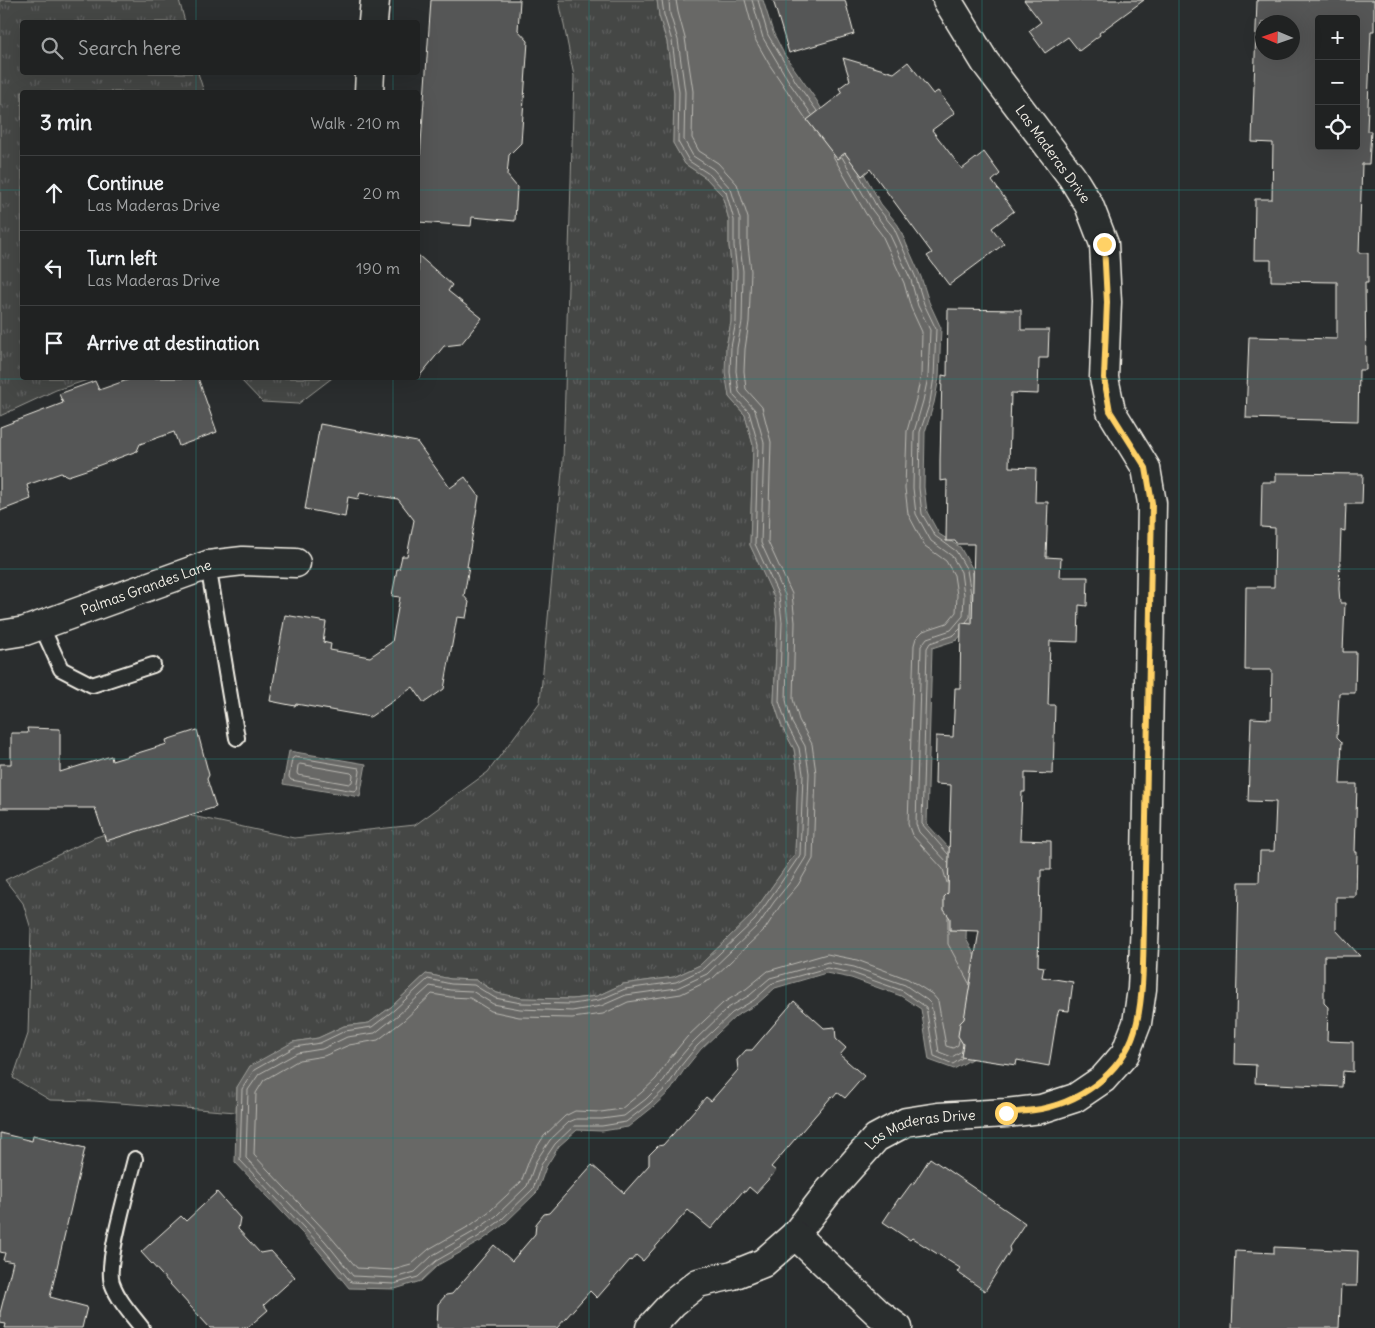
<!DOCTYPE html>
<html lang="en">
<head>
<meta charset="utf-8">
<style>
	:root { --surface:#202222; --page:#282a2a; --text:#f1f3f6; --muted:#a2a4a5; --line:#3d3f40 }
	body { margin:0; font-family:Delius,sans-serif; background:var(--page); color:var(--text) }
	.controls { position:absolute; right:15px; top:15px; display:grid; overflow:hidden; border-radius:5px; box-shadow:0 5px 20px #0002 }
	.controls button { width:45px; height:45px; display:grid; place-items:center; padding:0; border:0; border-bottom:1px solid var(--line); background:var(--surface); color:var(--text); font:25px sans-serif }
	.compass { position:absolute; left:1255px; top:15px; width:45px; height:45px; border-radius:50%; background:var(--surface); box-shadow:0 5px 20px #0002; rotate:272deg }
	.stop { position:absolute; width:15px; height:15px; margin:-11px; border:4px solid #ffd166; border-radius:50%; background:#fff }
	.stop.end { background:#ffd166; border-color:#fff; box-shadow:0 1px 5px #0008 }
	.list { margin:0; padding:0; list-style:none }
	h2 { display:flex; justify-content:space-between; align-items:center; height:65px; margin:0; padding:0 20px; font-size:21px }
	h2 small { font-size:16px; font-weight:400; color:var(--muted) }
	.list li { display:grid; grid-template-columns:32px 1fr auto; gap:15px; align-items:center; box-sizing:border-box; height:75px; padding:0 20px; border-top:1px solid var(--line) }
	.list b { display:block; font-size:19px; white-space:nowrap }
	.list p { margin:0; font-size:16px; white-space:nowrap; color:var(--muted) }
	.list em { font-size:16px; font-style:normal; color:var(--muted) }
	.icon { flex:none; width:28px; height:28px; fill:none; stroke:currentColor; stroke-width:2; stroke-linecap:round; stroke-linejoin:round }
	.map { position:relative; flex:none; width:1375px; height:1328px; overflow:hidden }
	.search { position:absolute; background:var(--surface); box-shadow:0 5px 20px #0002; left:20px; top:20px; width:400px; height:55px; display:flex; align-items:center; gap:12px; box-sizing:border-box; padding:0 18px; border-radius:5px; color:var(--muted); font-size:19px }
	.panel { position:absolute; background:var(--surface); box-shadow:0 5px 20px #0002; left:20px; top:90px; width:400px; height:290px; border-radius:5px }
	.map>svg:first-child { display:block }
	.grass { fill:url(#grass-tufts); stroke:#9c9c96 }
	.water { fill:#676866; stroke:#9f9f9a }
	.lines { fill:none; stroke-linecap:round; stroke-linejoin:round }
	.shore { stroke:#bcbab4; stroke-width:1 }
	.building { fill:#555756; stroke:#f4f1e8; fill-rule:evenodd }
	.lane-casing { stroke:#f4f1e8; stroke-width:18 }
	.street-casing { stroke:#f4f1e8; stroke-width:31 }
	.lane { stroke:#2a2d2e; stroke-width:14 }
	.street { stroke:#2a2d2e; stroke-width:28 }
	.route { stroke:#ffd166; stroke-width:6 }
	.grid { fill:none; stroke:#26827a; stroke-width:1; stroke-opacity:0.55 }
	.labels { text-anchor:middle; stroke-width:4.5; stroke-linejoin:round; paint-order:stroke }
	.street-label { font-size:14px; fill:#f4f1e8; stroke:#2a2d2e }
</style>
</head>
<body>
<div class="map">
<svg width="1375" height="1328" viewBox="0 0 1375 1328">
	<defs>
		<pattern id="grass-tufts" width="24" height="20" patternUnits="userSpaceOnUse" patternTransform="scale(1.25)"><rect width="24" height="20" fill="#444645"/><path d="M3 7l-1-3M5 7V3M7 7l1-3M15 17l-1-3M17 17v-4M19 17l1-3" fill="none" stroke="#606160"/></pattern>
	</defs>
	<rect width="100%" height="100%" fill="#2a2d2e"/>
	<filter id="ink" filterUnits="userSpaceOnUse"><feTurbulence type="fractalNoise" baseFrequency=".02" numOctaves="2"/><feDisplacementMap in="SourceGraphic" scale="10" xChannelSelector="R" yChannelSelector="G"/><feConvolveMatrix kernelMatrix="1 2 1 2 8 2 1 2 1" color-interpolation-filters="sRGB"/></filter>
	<g filter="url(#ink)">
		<path class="grass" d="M0,0h179l6,22h-163v50l176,1 6,19h-182v286h72l-38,12 -56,26z
			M559,0h98l2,16 8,26 7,51 -1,50 12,21 21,14 16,17 7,25v26l3,25 -1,51 -5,25 3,50 16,18 8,30 -3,100 24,51 3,26 -3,80 8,25 12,22 4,25 -3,80 -44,62 -51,49 -26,12 -51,7 -26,12 -25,3 -50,-1 -25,-5 -21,-13 -25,-1 -25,-5 -35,33 -22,16 -25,3 -26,12 -25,4 -56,45 -1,25 -142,-11 -44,-1 -37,-22 15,-44 3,-105 -8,-26 -18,-23 91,-43 78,-25 120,26 121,-13 73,-53 52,-70 23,-241 11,-385z
			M239,378h93l-34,26 -36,-2z"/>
		<path class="water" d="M657,0h106l10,32 11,22 33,47 12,21 16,18 36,64 17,21 23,52 8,25 12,26 -2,50 -5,25 -9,29 -1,55 3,25 12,22 21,13 12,21 4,26 -1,25 -18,21 -25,8 -5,176 32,35 8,51 -1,29 24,43 -15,75 -21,12 -25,-9 -8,-51 -20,-13 -50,-18 -25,-5 -51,15 -18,16 -21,12 -35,33 -17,21 -13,20 -18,17 -25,20 -26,4 -25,-1 -18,16 -13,21 -9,25 -34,33 -22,16 -43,24 -17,16 -26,8 -46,-1 -32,-39 -82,-87 2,-75 13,-21 43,-24 25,-4 26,-12 25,-3 22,-16 35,-33 25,5 25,1 21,13 25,5 50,1 25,-3 26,-12 51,-7 26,-12 51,-49 44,-62 3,-80 -4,-25 -12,-22 -8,-25 3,-80 -3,-25 -24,-52 3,-100 -8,-30 -16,-18 -4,-25 1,-25 5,-25 1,-51 -3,-25v-26l-7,-25 -16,-17 -21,-14 -12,-21 1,-50 -7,-51 -8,-26z
			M289,751l77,13 -6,33 -77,-13z"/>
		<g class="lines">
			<path class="shore" d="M662,0l2,15 8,26 7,51 -1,50 11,19 20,13 17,18 8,28v26l3,25 -1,51 -5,25 -1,25 3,23 16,17 9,32 -3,100 24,52 3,26 -3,79 8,24 12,23 4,26 -3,81 -45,65 -52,49 -27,13 -51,7 -26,11 -27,4 -51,-1 -26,-5 -21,-13 -23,-1 -23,-5 -34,31 -22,17 -27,4 -25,12 -25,4 -41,23 -12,19 -2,71 80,85 31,37 43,2 24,-7 18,-16 42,-24 22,-16 33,-32 8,-24 14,-21 19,-18h28l24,-4 24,-19 17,-16 13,-20 17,-21 35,-33 22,-13 19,-17 54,-15 25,5 51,18 23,16 8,49 19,8 9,-6
				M669,0l1,14 8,26 7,52 -1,48 9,16 20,13 18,20 9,30v26l3,26 -1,51 -5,26 -1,23 3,21 16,18 9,33 -3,100 24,52 3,27 -2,78 6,23 13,23 4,27 -3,84 -15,24 -17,21 -15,22 -52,50 -30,14 -51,7 -25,11 -29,5 -52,-2 -27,-5 -21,-13 -22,-1 -20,-4 -32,29 -23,18 -28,4 -25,12 -25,4 -38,21 -11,16 -2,68 79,83 28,35 41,2 21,-6 18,-17 42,-24 21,-15 31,-30 9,-25 14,-21 19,-18 7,-3h26l22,-3 22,-17 16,-16 13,-20 18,-21 35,-34 22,-13 20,-17 58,-16 26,5 51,18 22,15 4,4 8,48 13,5 8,-5
				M676,0l2,12 7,26 8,53 -1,47 7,13 19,12 19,21 11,34v27l3,26 -2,51 -4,27 -1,22 2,18 16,18 9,35 -3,100 24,52 3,28 -2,77 6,21 13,24 4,29 -3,86 -15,26 -18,21 -15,23 -53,50 -31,15 -53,8 -25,12 -31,4 -53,-1 -28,-6 -21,-13 -20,-1 -18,-3 -29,27 -25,19 -29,5 -25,11 -25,4 -35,20 -8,13 -2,62 76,81 27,32 36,2 18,-5 18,-16 42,-24 20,-15 30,-28 9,-24 14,-22 21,-20 10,-5 26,1 20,-3 20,-16 15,-14 13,-20 18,-22 36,-34 23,-14 22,-18 59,-17 30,6 51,19 24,15 6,7 8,45 7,2 5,-3 1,-5
				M745,0l11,41 13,23 37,55
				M752,0l11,38 28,47 21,30
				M758,0l10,35 28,47 21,29
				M833,156l33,58 16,21 22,48 7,25 11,24 -1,44 -5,23 -9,32 -2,57 3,26 17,32 21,15 8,14 3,20 -1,17 -9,11 -24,8 -7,7 -2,7 -6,179 4,11 31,34 4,14
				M842,157l30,53 16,21 23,49 7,26 12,24 -2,47 -5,24 -9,31 -1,56 3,26 15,27 21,15 9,16 3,23 -1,21 -12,14 -24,8 -6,8 -5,178 3,8 29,31
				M859,174l18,33 17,21 22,50 8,26 12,25 -2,48 -4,25 -10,30 -1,56 3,26 13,22 21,15 11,19 4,24 -1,23 -4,5
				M295,757l64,11 1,3 -3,19 -3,1 -63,-11 -2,-3 3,-18z
				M300,764l51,9 2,2 -1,7 -3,2 -51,-9 -1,-2 1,-7z
				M948,854l-26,-30 5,-176 3,-5 24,-8 6,-6
				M948,917v27l21,39"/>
		</g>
		<path class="building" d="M431,0h89l-2,30 10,11 -7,102 -12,12 -2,20 10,12 -2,34 -43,-4 -1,9 -53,-4v-36z
			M773,0h72l9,34 -65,19z
			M1024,0h120l-45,33 1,2 -21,16 -11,-14 -23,16 -16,-22 12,-9z
			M1257,0h117v31h-3l-4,100h4l-2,33h-7l-3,89h9v30h-3l1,87h-7l-1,51 -112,-3 3,-81 88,2v-57l-66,-1v-21h-17l1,-61h17l1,-56 -21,-1zM1319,19h37v127h-37zM1262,22h30v30h-30z
			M843,58l51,15 14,-11 25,32 5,-3 17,22 -23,17 30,39 22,-17 16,22 -8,7 22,30 -22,17 12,16 -55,41 -22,-29 5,-3 -62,-84 -8,7 -17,-23 -8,6 -30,-39 35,-27 -3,-5 11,-8z
			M418,255l34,30 -4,6 34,27 -21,26 -17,2 -26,32z
			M948,309l73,1v20h28l-1,28h-9l-1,36 -27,-1 -2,74 27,1 -1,34h13l-2,55 15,1 -1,19h28l-1,29 -8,-1 -1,37 -28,-1 -2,64h7l-2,69 -28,-1v19h-3l-2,48 31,1v29h-10v7h-1l-2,89 6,1 -2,10 31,5 -4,29 -10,-1 -2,6 -8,50 -32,-6 -1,5 -55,-8 2,-13 -5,-8 2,-13 4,-4 15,-88 -29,-1v-12l-6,-8v-13l4,-4 3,-108 -16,-1 1,-48 17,1 2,-49h5l1,-65 11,1 2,-80h-17l-2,-3h-9l1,-61 -7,1v-21l2,-85 5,1z
			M133,378h65l19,54 -38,14 -5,-14 -34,12 -3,7 -48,18 -21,7 -7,-3 -34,12 4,14 -31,12v-84l63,-24 -4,-9 36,-13 4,9z
			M320,424l97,18 33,46 15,-11 14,19 -12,71h2l-5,29 5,6 -3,16 -9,-1 -13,72 -20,14 -11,-16 -43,30 -74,-13 -1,2 -25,-5 15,-86 41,7 -3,20 8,2 -1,6 40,7 22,-15 8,-45 -8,-1 5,-27h2l3,-13h5l7,-36 -16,-21 -38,-6 -2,6 -10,-2 -3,20 -40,-8z
			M1276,473l87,1 -1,30h-16l-1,27 -4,-1 -2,59 1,14h5l-2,49h13l-1,41h-16l-2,44 5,5 -2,42h17l-2,68h2l-1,45h-20v33l24,26h-36v47l4,4 -1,34 26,1v30l-10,-1 -1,16 -87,-4 1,-18 -21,-1 4,-182h20l1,-31h14l2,-49 -28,-1 3,-83 20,1 1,-49h-27l1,-83h28l1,-59 -14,-1 1,-45h14z
			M27,728l33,1v43l51,-16 1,5 55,-17 -1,-4 31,-10 12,45 -2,4 9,28 -110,34 -11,-33h-95v-44h11v-31h17z
			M794,1001l30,27 11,-1 1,12 10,9 -6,7 24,21 -19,22 -8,-6 -4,5 -1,-1 -61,71 5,4 -20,22 -7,-6 -4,5 -2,-1 -32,38 -23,-19 -45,51 -7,-6 -5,6 -1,-1 -33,38 -7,-7 -33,37h-120l1,-24 8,-9 6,-1 42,-49 18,16 23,-27 1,-10 8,-10 5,-1 43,-48 32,28 25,-28v-10l9,-9 5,-1 43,-48 5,4 27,-31 -1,-10 9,-10h6z
			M0,1133l32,8 1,-6 52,13 -35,149 37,10 -5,21h-77l1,-4 -6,-1v-10l13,-51 -10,-2 2,-7 -5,-1z
			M930,1158l95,65 -16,24 1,4 -25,40 -28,-19 3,-4 -48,-30 -2,2 -27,-18 16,-24 1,1 11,-15 3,-1z
			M217,1192l23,26 -2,11 22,24 11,-2 24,26 -31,28 4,5 -21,18h-37l-69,-76 40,-36 5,5z
			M1274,1247l84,4 -1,35h-16l-2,42h-107l3,-77 39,2z"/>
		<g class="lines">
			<defs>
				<path id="lane" d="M208,565l29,173
					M41,625l20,44 31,16 61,-20
					M135,1159c-6,25 -30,104 -23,124 6,17 19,31 30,45"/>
				<g id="street">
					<path d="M373,22l2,-22"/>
					<path d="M369,92l1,-20"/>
					<path id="s1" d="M0,635l25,-4 183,-66 35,-4 53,2"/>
					<path id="s2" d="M795,1235l34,-44 47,-53 30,-16 32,-5 68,-4 35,-4 34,-11 28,-19 22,-25 12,-31 5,-34 3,-66 7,-420 -6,-35 -35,-57 -7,-33 3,-76 -3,-58 -15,-39 -17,-28 -87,-115 -38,-62"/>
					<path d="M650,1328l23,-25 25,-20 35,-8 30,-12 32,-28 84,79 19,14"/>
				</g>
			</defs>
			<use href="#lane" class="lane-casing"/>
			<use href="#street" class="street-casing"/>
			<use href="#lane" class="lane"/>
			<use href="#street" class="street"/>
		</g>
	</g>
	<g class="lines" filter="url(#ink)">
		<path class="route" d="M1006,1113c12,-1 23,-2 35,-4 45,-9 86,-41 96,-87 7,-32 6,-67 7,-99l8,-420 -6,-35 -36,-57 -6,-33 3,-76 -3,-58"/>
	</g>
	<path class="grid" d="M196,0v22M393,0v22M589,0v1328M786,0v1328M982,0v1328M1179,0v1328M196,72v20M393,72v20M0,190h22M418,190h957M196,378v950M393,378v950M0,379h1375M0,569h1375M0,759h1375M0,949h1375M0,1138h1375"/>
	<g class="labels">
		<g class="street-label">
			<text transform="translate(1053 154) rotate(54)" y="5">Las Maderas Drive</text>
			<text dy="5" stroke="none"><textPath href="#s1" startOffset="154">Palmas Grandes Lane</textPath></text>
			<text dy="5" stroke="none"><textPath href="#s2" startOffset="172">Las Maderas Drive</textPath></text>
		</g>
	</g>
</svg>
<div class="controls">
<button>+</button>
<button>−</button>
<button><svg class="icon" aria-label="locate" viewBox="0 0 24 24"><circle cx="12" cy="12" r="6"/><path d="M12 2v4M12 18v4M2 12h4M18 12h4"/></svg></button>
</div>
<svg class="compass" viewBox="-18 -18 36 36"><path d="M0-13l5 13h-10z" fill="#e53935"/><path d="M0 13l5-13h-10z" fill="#a2a4a5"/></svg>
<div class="stop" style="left:1006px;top:1113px"></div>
<div class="stop end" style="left:1104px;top:244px"></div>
<div class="search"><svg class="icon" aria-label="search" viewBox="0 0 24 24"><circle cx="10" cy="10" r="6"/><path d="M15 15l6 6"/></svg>Search here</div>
<section class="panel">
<h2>3 min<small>Walk · 210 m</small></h2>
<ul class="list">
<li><svg class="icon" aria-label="ahead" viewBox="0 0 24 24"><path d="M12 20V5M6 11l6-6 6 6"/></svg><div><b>Continue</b><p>Las Maderas Drive</p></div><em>20 m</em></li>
<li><svg class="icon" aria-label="left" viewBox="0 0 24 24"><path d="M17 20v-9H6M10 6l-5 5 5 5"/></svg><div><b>Turn left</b><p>Las Maderas Drive</p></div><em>190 m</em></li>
<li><svg class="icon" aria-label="arrive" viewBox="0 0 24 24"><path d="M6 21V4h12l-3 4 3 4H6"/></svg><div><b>Arrive at destination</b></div></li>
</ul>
</section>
</div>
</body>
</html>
